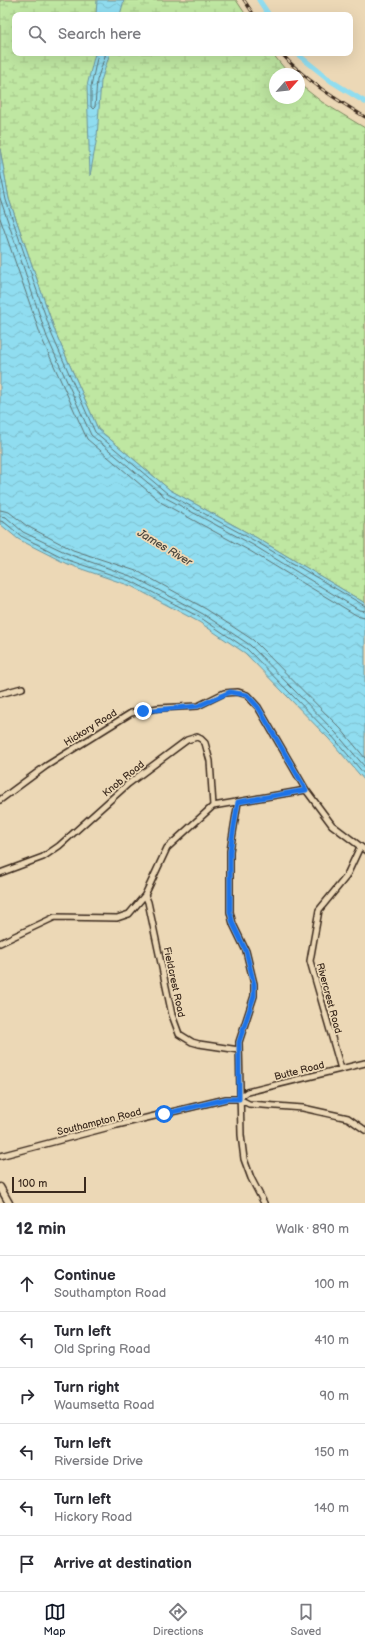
<!DOCTYPE html>
<html lang="en">
<head>
<meta charset="utf-8">
<style>
	:root { --surface:#fff; --page:#f2f2f3; --text:#2b2b33; --muted:#7c7c81; --line:#e1e1e2; --accent:#111827 }
	body { margin:0; font-family:"Balsamiq Sans",sans-serif; background:var(--page); color:var(--text) }
	.compass { position:absolute; left:269px; top:68px; width:36px; height:36px; border-radius:50%; background:var(--surface); box-shadow:0 4px 16px #0002; rotate:63deg }
	.scale { position:absolute; left:12px; bottom:10px; width:74px; box-sizing:border-box; padding-left:4px; border:2px solid #3b2a1e; border-top:0; font-size:11px; line-height:14px; white-space:nowrap; color:#3b2a1e; -webkit-text-stroke:3px #ecd8b6; paint-order:stroke }
	.stop { position:absolute; width:12px; height:12px; margin:-9px; border:3px solid #1a73e8; border-radius:50%; background:#fff }
	.stop.end { background:#1a73e8; border-color:#fff; box-shadow:0 1px 4px #0008 }
	.list { margin:0; padding:0; list-style:none }
	h2 { display:flex; justify-content:space-between; align-items:center; height:52px; margin:0; padding:0 16px; font-size:17px }
	h2 small { font-size:13px; font-weight:400; color:var(--muted) }
	.list li { display:grid; grid-template-columns:26px 1fr auto; gap:12px; align-items:center; box-sizing:border-box; height:56px; padding:0 16px; border-top:1px solid var(--line) }
	.list b { display:block; font-size:15px; white-space:nowrap }
	.list p { margin:0; font-size:13px; white-space:nowrap; color:var(--muted) }
	.list em { font-size:13px; font-style:normal; color:var(--muted) }
	.icon { flex:none; width:22px; height:22px; fill:none; stroke:currentColor; stroke-width:2; stroke-linecap:round; stroke-linejoin:round }
	.map { position:relative; flex:none; width:365px; height:1203px; overflow:hidden }
	.search { position:absolute; background:var(--surface); box-shadow:0 4px 16px #0002; left:12px; right:12px; top:12px; height:44px; display:flex; align-items:center; gap:10px; box-sizing:border-box; padding:0 14px; border-radius:8px; color:var(--muted); font-size:15px }
	.sheet { height:388px; background:var(--surface) }
	nav { display:flex; justify-content:space-around; align-items:center; box-sizing:border-box; height:56px; border-top:1px solid var(--line); background:var(--surface); font-size:11px; color:var(--muted) }
	nav a { display:grid; justify-items:center; gap:2px }
	nav .on { color:var(--accent) }
	.map>svg:first-child { display:block }
	.wetland { fill:url(#wetland-marsh); stroke:#7d8860 }
	.water { fill:url(#water-waves); stroke:#6e959c }
	.lines { fill:none; stroke-linecap:round; stroke-linejoin:round }
	.shore { stroke:#5d7272; stroke-width:1 }
	.canal { stroke:#90ddf0; stroke-width:5 }
	.minor-casing { stroke:#3b2a1e; stroke-width:8 }
	.tertiary-casing { stroke:#3b2a1e; stroke-width:9 }
	.minor { stroke:#ecd8b6; stroke-width:5 }
	.tertiary { stroke:#ecd8b6; stroke-width:6 }
	.rail-casing { stroke:#3b2a1e; stroke-width:3 }
	.rail { stroke:#ecd8b6; stroke-width:1.5; stroke-dasharray:4.5; stroke-linecap:butt }
	.route { stroke:#1a73e8; stroke-width:5 }
	.labels { text-anchor:middle; stroke-width:3.5; stroke-linejoin:round; paint-order:stroke }
	.street-label { font-size:10px; fill:#3b2a1e; stroke:#ecd8b6 }
	.water-label { font-size:11px; font-style:italic; fill:#48453e; stroke:#ecd8b6 }
</style>
</head>
<body>
<div class="map">
<svg width="365" height="1203" viewBox="0 0 365 1203">
	<defs>
		<pattern id="wetland-marsh" width="20" height="14" patternUnits="userSpaceOnUse"><rect width="20" height="14" fill="#bfe7a2"/><path d="M1 5h8M5 5V1M11 12h8M15 12V8" fill="none" stroke="#a5c68b"/></pattern>
		<pattern id="water-waves" width="16" height="10" patternUnits="userSpaceOnUse"><rect width="16" height="10" fill="#90ddf0"/><path d="M0 5q4-4 8 0t8 0" fill="none" stroke="#7dbecd"/></pattern>
	</defs>
	<rect width="100%" height="100%" fill="#ecd8b6"/>
	<filter id="ink" filterUnits="userSpaceOnUse"><feTurbulence type="fractalNoise" baseFrequency=".025" numOctaves="2"/><feDisplacementMap in="SourceGraphic" scale="8" xChannelSelector="R" yChannelSelector="G"/><feConvolveMatrix kernelMatrix="1 2 1 2 8 2 1 2 1" color-interpolation-filters="sRGB"/></filter>
	<g filter="url(#ink)">
		<path class="wetland" d="M0,0h236l10,15h-231v38h257l17,21h-14v24h24v-14l23,18 43,26v475l-108,-65 -87,-48 -72,-61 -42,-95 -47,-135 -9,-50z"/>
		<path class="water" d="M97,0h27l-4,15h-24z
			M95,53h15l-9,28 -4,56 -7,39 -3,-90z
			M0,149l9,50 47,135 42,95 72,61 87,48 108,65v178l-36,-42 -84,-86 -46,-31 -68,-36 -64,-22 -49,-25 -18,-15z"/>
		<g class="lines">
			<path class="shore" d="M98,53l-7,34v20l2,2 2,-2 2,-27 9,-27
				M0,171l6,29 46,135 43,97 73,62 87,47 110,65
				M0,198l47,139 44,98 75,63 87,47 106,65 6,1
				M0,218l42,121 45,100 75,64 88,48 106,64 9,2
				M0,510l9,2 18,14 46,24 66,22 67,37 47,31 88,89 24,29
				M0,516l6,1 17,15 48,23 65,23 67,36 47,31 86,88 29,34
				M0,521l4,1 17,14 47,24 65,22 68,36 46,31 85,87 33,39"/>
			<path class="canal" d="M259,0l10,15
				M296,53l35,28 34,21"/>
			<defs>
				<path id="minor" d="M0,694l22,-6
					M0,800l46,-34 85,-53 27,-5 40,-2 26,-13 14,-1 9,3 11,12 48,83 26,35 33,25
					M238,802l-8,49v61l3,12 13,27 8,33v12l-15,46 2,93 3,24 7,19 13,25
					M0,873l43,-16 16,-11 69,-62 59,-44 10,-3 4,2 4,4 5,18 3,45
					M145,895l3,7 24,113 7,19 13,8 7,2 40,6
					M0,943l55,-26 62,1 12,-4 16,-19 22,-47 46,-42 93,-16
					M341,1069l-31,-108 9,-51 27,-33 14,-30
					M239,1098l8,-6 118,-29
					M0,1156l117,-31 109,-26h13l10,5 54,4 45,10 17,12"/>
				<path id="tertiary" d="M0,1187l9,16"/>
			</defs>
			<use href="#minor" class="minor-casing"/>
			<use href="#tertiary" class="tertiary-casing"/>
			<use href="#minor" class="minor"/>
			<use href="#tertiary" class="tertiary"/>
			<defs>
				<path id="rail" d="M244,0l10,15
					M281,53c24,27 53,45 84,64"/>
			</defs>
			<use href="#rail" class="rail-casing"/>
			<use href="#rail" class="rail"/>
		</g>
	</g>
	<g class="lines" filter="url(#ink)">
		<path class="route" d="M143,711l55,-5 32,-14 17,3 11,12 48,83 -68,12 -8,49v61l3,12 13,27 8,33v12l-15,46v57h-13l-62,15"/>
	</g>
	<g class="labels">
		<g class="street-label">
			<text transform="translate(90 727) rotate(-32)" y="4">Hickory Road</text>
			<text transform="translate(123 778) rotate(-39)" y="4">Knob Road</text>
			<text transform="translate(175 982) rotate(78)" y="4">Fieldcrest Road</text>
			<text transform="translate(330 998) rotate(75)" y="4">Rivercrest Road</text>
			<text transform="translate(299 1070) rotate(-14)" y="4">Butte Road</text>
			<text transform="translate(99 1121) rotate(-14)" y="4">Southampton Road</text>
		</g>
		<g class="water-label">
			<text transform="translate(165 547) rotate(31)" y="4">James River</text>
		</g>
	</g>
</svg>
<svg class="compass" viewBox="-18 -18 36 36"><path d="M0-13l5 13h-10z" fill="#e53935"/><path d="M0 13l5-13h-10z" fill="#7c7c81"/></svg>
<div class="scale">100 m</div>
<div class="stop" style="left:164px;top:1114px"></div>
<div class="stop end" style="left:143px;top:711px"></div>
<div class="search"><svg class="icon" aria-label="search" viewBox="0 0 24 24"><circle cx="10" cy="10" r="6"/><path d="M15 15l6 6"/></svg>Search here</div>
</div>
<section class="sheet">
<h2>12 min<small>Walk · 890 m</small></h2>
<ul class="list">
<li><svg class="icon" aria-label="ahead" viewBox="0 0 24 24"><path d="M12 20V5M6 11l6-6 6 6"/></svg><div><b>Continue</b><p>Southampton Road</p></div><em>100 m</em></li>
<li><svg class="icon" aria-label="left" viewBox="0 0 24 24"><path d="M17 20v-9H6M10 6l-5 5 5 5"/></svg><div><b>Turn left</b><p>Old Spring Road</p></div><em>410 m</em></li>
<li><svg class="icon" aria-label="right" viewBox="0 0 24 24"><path d="M7 20v-9h11M14 6l5 5-5 5"/></svg><div><b>Turn right</b><p>Waumsetta Road</p></div><em>90 m</em></li>
<li><svg class="icon" aria-label="left" viewBox="0 0 24 24"><path d="M17 20v-9H6M10 6l-5 5 5 5"/></svg><div><b>Turn left</b><p>Riverside Drive</p></div><em>150 m</em></li>
<li><svg class="icon" aria-label="left" viewBox="0 0 24 24"><path d="M17 20v-9H6M10 6l-5 5 5 5"/></svg><div><b>Turn left</b><p>Hickory Road</p></div><em>140 m</em></li>
<li><svg class="icon" aria-label="arrive" viewBox="0 0 24 24"><path d="M6 21V4h12l-3 4 3 4H6"/></svg><div><b>Arrive at destination</b></div></li>
</ul>
</section>
<nav>
<a class="on"><svg class="icon" aria-label="map" viewBox="0 0 24 24"><path d="M3 6l6-2 6 2 6-2v14l-6 2-6-2-6 2zM9 4v14M15 6v14"/></svg>Map</a>
<a><svg class="icon" aria-label="directions" viewBox="0 0 24 24"><path d="M12 3l9 9-9 9-9-9zM9 14v-3h6M13 9l2 2-2 2"/></svg>Directions</a>
<a><svg class="icon" aria-label="saved" viewBox="0 0 24 24"><path d="M7 4h10v16l-5-4-5 4z"/></svg>Saved</a>
</nav>
</body>
</html>
